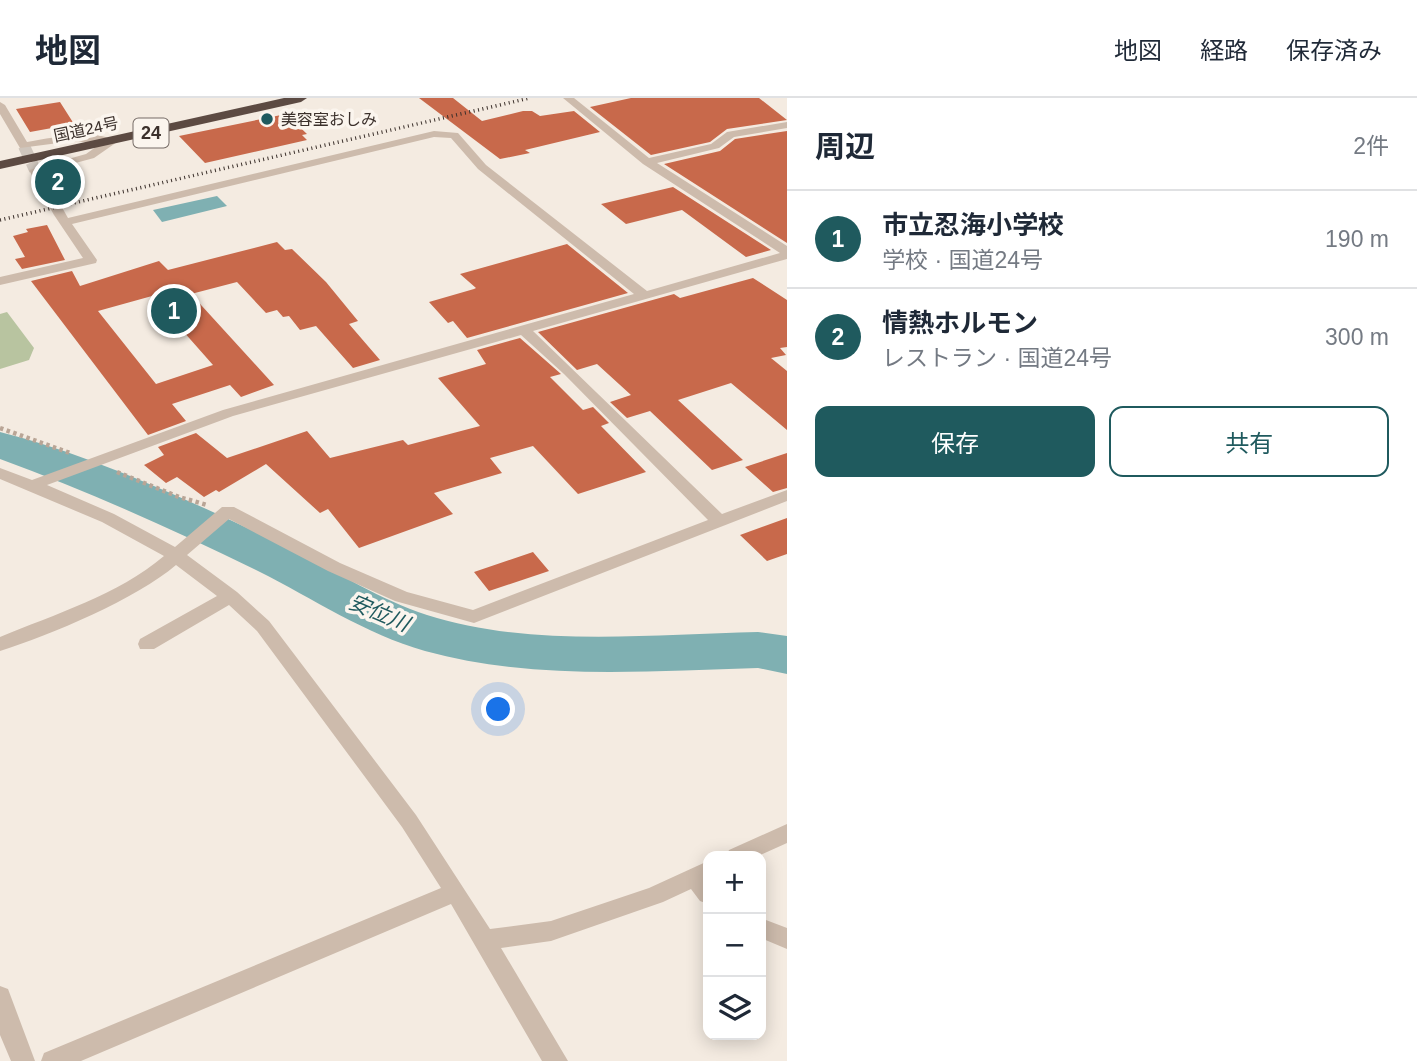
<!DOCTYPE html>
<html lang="ja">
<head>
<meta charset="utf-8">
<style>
	:root { --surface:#fff; --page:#f2f2f3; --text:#1f2937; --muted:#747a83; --line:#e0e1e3; --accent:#1f5a5e }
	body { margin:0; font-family:Helvetica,"Noto Sans JP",sans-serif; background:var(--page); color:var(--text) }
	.controls { position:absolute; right:21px; bottom:21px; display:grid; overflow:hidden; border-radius:14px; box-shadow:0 4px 18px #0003 }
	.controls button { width:63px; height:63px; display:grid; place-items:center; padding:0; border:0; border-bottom:2px solid var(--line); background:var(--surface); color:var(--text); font:35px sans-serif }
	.you { position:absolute; left:499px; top:612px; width:24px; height:24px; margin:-18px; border:5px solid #fff; border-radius:50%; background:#1a73e8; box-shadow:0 0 0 10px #1a73e833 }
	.badge { display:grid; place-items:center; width:46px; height:46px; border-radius:50%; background:var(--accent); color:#fff; font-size:23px; font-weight:700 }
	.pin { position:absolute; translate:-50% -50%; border:4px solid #fff; box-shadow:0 2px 7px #0006 }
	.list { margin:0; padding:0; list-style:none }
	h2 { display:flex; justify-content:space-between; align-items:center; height:91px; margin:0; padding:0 28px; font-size:30px }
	h2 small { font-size:23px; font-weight:400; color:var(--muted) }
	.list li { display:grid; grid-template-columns:46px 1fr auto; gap:21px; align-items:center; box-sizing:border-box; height:98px; padding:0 28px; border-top:2px solid var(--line) }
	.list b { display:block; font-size:26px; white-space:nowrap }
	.list p { margin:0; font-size:23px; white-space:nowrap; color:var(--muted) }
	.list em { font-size:23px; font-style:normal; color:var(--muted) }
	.actions { display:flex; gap:14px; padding:21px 28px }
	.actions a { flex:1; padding:16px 0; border:2px solid var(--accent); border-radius:14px; text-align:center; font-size:24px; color:var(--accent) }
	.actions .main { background:var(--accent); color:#fff }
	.icon { flex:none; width:38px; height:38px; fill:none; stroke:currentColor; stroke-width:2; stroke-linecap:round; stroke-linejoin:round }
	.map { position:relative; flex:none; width:787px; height:963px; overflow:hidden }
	header { display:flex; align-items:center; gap:42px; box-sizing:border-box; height:98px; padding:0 35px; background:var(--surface); border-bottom:2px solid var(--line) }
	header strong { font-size:33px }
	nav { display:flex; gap:38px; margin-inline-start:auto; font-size:24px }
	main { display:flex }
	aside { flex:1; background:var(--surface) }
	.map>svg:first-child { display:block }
	.green { fill:#b8c4a0 }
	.water { fill:#7fb0b2 }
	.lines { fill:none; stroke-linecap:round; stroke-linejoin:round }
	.river { fill:#7fb0b2; fill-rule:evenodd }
	.building { fill:#c8694b; fill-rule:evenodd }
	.street-tunnel { stroke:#cfc6bd; stroke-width:12; stroke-dasharray:12 6; stroke-linecap:butt }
	.path { stroke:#b9a596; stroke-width:4.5; stroke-dasharray:3.5 3.5; stroke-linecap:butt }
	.street { fill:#cdbbac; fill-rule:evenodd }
	.highway { fill:#5c4a42; fill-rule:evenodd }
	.rail { stroke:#3b302b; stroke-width:3.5; stroke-dasharray:1 3.5; stroke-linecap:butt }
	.poi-dot { fill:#1f5a5e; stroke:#fbf5ee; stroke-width:2.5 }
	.labels { text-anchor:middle; stroke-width:7; stroke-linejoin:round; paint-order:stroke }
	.far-poi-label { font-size:16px; fill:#3b302b; stroke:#fbf5ee; text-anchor:start }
	.far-street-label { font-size:16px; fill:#3b302b; stroke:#fbf5ee }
	.shield { fill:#fbf5ee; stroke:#756b66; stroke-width:2 }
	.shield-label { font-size:18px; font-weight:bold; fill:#3b302b }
	.water-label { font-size:21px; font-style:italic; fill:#1f5a5e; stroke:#fbf5ee }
</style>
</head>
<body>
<header>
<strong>地図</strong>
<nav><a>地図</a><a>経路</a><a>保存済み</a></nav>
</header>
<main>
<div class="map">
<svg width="787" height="963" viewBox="0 0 787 963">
	<rect width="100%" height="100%" fill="#f4ebe1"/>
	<path class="green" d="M7,214l27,36 -5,12 -29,9v-55z"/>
	<path class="water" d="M217,98l10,10 -65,16 -9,-12z"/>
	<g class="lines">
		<path class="river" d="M0,334c99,25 201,74 294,118 44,22 86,50 133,65 102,33 225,19 331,17l29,4v38l-29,-6c-111,3 -224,13 -333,-17 -60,-17 -111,-52 -167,-80 -84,-41 -170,-80 -258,-112z"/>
	</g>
	<path class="building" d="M419,0h34l29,23 41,-10h9l8,5 34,-5 26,21 -75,18 5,3 -30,6z
		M631,0h128l28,22 -60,9 -17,13 -59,13 -61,-48z
		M60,4l14,22 -44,8 -14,-23z
		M286,16l21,20 -5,1 5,5 -102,23 -26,-27z
		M787,33v112l-123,-79 56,-13 15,-12z
		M673,89l98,63 -25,7 -64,-47 -56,14 -25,-20z
		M47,127l18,35 -43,9 -7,-10 10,-2 -12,-21 15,-4 -2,-3z
		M277,144l8,8 7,-1 34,33 32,39 -9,3 31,36 -27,8 -37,-42 -16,4 -11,-14 -6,1 -6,-7 -11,3 -29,-31 -46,12 83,91 -33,12 -11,-12 -58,19 14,17 -38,14 -117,-154 41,-10 8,15 79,-25 9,9zM152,198l61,69 -57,19 -58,-73z
		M567,146l61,49 -161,45 -14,-17 -5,2 -19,-21 45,-13 2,-1 -16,-14z
		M753,180l34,22v47l-7,1 6,7 -15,3 16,13v59l-56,-47 -53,17 65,60 -31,10 -62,-59 -23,7 -17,-16 21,-7 -34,-31 -20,6 -39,-38 136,-38 6,4z
		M520,240l41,36 -11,3 33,33 10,-3 16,16 -8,3 45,46 -68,22 -45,-48 -43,12 12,15 -68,20 19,21 -94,34 -31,-39 -8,4 -54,-49 -47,28 -3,-2 -12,7 -27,-20 -11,6 -22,-18 20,-10 -6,-8 38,-14 31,25 80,-27 23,27 73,-18 5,5 72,-19 -42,-48 48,-14 -9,-14z
		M787,355v35l-14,4 -28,-25z
		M787,420v36l-20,7 -27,-26z
		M533,454l16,19 -60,20 -15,-19z"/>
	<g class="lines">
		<path class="street-tunnel" d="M24,48l11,24"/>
		<path class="path" d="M0,330l70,25
			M117,374l62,25 28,8"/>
		<path class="street" d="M563,0h11l75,60 62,-14 16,-12 60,-10v6l-53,9 -15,11 -62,15 130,83v13l-254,72 189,183 65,-24v11l-313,122 -79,-22 -67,-30 -99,-52 -42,36 50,37 32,29 147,194 74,114 61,-8 98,-33 59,-27v43l-8,-3 -9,-12 -28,13 -112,39 -50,7 67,113h-26l-91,-157 -370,157h-40l3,-8 397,-165 -39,-61 -145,-196 -28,-26 -75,44h-14l-2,-5 2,-5 77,-43 -41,-31c-40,34 -125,70 -176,86v-14c55,-23 118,-42 164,-81l-62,-34 -102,-43v-11l32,12 191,-70 411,-116 -156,-125 -27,-31 -17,-1 -362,87 25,36 -1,3 -96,22v-8l83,-19 -29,-43 -25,-45 57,-16 14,-10 -26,-3 -54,7 -20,-34v-12l5,3 22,37c24,-4 69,-14 90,0l-23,16 -52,14 26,46 366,-87 24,2 28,32 161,126 133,-38 -137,-89zM521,237l43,39 144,146 -235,90 -66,-18 -67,-29 -106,-56h-12l-47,40 -61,-33 -67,-29 186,-69z
			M787,726v19l-29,13h-32l3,-6z
			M761,820l26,10v21l-26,-11z
			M0,888l8,3 27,72h-24l-11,-26z"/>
		<path class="highway" d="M284,0h23l-6,4 -301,67v-8z"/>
		<path class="rail" d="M0,122l530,-122"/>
	</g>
	<circle class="poi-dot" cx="267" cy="21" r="7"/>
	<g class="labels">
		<g class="far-poi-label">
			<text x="281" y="27">美容室おしみ</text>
		</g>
		<g class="far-street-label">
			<text transform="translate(86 31) rotate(-12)" y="6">国道24号</text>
		</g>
		<rect class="shield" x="133.5" y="20.5" width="35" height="29" rx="5"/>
		<g class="shield-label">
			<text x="151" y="41">24</text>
		</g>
		<g class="water-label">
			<text transform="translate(379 515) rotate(23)" y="7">安位川</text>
		</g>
	</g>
</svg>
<div class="controls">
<button>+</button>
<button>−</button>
<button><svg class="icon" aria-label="layers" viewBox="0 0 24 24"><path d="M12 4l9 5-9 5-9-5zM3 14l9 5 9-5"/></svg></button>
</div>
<div class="you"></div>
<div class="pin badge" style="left:174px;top:213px">1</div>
<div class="pin badge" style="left:58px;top:84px">2</div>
</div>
<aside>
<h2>周辺<small>2件</small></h2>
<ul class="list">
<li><span class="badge">1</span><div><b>市立忍海小学校</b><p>学校 · 国道24号</p></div><em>190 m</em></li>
<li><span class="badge">2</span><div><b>情熱ホルモン</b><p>レストラン · 国道24号</p></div><em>300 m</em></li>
</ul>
<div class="actions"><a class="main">保存</a><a>共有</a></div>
</aside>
</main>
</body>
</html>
